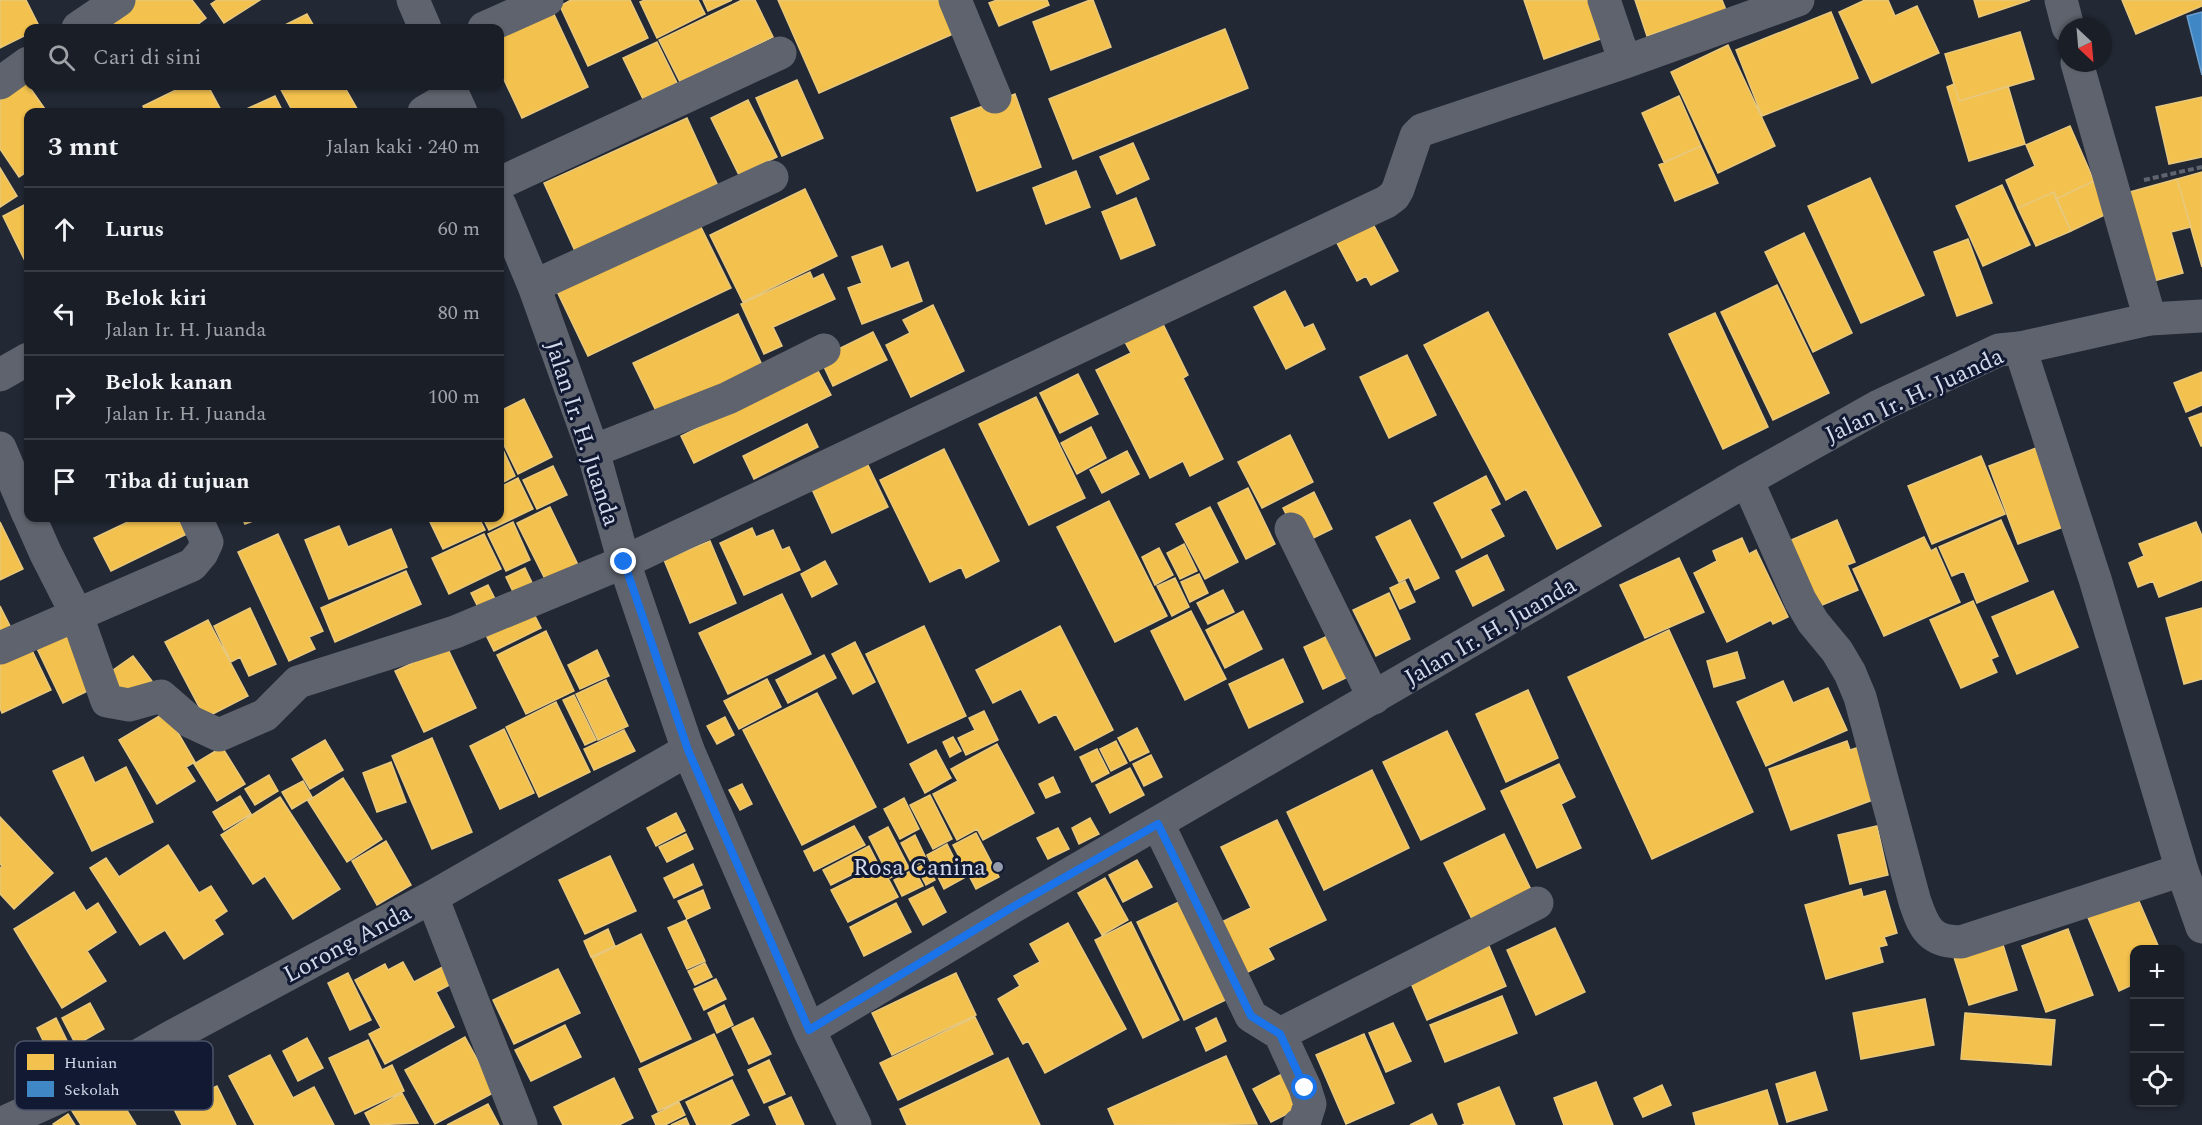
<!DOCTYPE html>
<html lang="id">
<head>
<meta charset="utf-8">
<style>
	:root { --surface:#1a1e27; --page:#272b33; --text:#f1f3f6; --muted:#9fa2a7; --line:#383c44 }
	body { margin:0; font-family:Spectral,serif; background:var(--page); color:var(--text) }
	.controls { position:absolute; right:18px; bottom:18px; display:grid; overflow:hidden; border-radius:12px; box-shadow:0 2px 4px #0004 }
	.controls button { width:54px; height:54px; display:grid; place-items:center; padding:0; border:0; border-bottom:2px solid var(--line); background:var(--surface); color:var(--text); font:30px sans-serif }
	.compass { position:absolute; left:2058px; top:18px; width:54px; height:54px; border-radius:50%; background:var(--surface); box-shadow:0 2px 4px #0004; rotate:154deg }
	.stop { position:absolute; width:18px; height:18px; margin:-14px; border:4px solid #1a73e8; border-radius:50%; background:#fff }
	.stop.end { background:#1a73e8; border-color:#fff; box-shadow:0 2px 6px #0008 }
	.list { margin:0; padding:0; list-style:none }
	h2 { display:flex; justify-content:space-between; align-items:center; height:78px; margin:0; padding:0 24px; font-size:26px }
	h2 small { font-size:20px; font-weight:400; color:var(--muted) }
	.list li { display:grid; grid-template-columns:39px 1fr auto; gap:18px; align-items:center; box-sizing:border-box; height:84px; padding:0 24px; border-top:2px solid var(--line) }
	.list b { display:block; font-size:22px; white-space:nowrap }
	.list p { margin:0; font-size:20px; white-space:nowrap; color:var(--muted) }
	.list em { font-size:20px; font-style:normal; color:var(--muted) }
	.icon { flex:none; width:33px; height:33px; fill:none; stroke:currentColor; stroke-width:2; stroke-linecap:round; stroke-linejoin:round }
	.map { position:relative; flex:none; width:2202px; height:1125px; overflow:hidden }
	.search { position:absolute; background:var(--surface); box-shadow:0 2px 4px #0004; left:24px; top:24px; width:480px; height:66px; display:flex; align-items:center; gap:15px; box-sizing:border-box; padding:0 21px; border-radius:12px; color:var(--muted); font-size:22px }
	.panel { position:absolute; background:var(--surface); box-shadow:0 2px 4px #0004; left:24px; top:108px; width:480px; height:414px; border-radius:12px }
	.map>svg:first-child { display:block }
	.homes { fill:#f2c14e; stroke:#e8c87d; stroke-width:1.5 }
	.schools { fill:#3f88c5; stroke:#6ba0d0; stroke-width:1.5 }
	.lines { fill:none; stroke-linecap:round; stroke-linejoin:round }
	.path { stroke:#60646f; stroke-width:4; stroke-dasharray:6 3; stroke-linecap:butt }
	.street { stroke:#5e636d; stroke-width:33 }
	.secondary { stroke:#5e636d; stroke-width:33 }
	.route { stroke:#1a73e8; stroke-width:8 }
	.poi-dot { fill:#949baa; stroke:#111a32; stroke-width:2 }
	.labels { text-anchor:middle; stroke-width:6; stroke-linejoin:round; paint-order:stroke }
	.street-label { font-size:24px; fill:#d2d9ea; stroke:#111a32 }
	.poi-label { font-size:24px; fill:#d2d9ea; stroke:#111a32; text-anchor:end }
	.key { fill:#111a32; stroke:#4b5369; stroke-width:1.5 }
	.key-label { font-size:16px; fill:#d2d9ea }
</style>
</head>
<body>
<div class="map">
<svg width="2202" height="1125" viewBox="0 0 2202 1125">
	<rect width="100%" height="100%" fill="#222834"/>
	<path class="homes" d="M0,0h26l14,28h-12v6l-28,14z
		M135,0h57l14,18 -13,10h-86l-4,-4z
		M217,0h43l-36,23 -13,-19z
		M571,0h59l18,38 -60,28 -28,-60z
		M645,0h53l7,14 -48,24 -17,-36z
		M703,0h29l-24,11z
		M742,0h13l18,37 -93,45 -21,-42z
		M778,0h163l14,33 -136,60z
		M997,0h50l2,5 -50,21 -10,-23z
		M1090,0h3l18,47 -60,23 -18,-48z
		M1524,0h69l13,37 -62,22z
		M1635,0h87l4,10 -79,26z
		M1865,0h23l7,16 22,-10 22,47 -67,30 -33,-71z
		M1974,0h56l-51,17z
		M2122,0h80v6l-66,28z
		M552,10l36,77 -66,31 -22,-47v-36z
		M1831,12l27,66 -96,38 -26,-66z
		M307,14l8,14h-36z
		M1225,29l23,59 -175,71 -24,-60z
		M2020,32l14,47 -75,22 -14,-47z
		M657,42l20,41 -34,16 -20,-41z
		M1728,45l47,101 -57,27 -47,-101z
		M797,80l26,58 -41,18 -26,-58z
		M26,82l21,30h-19v59l-9,6 -19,-28v-49z
		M1954,84l5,17 49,-15 17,58 -56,17 -22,-74z
		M184,86h24l14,26h-76l-3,-6z
		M279,86h65l15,26h-66z
		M1015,94l26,73 -64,24 -26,-73z
		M275,96l8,16h-43z
		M1679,96l22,50 -37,16 -22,-49z
		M2202,97v60l-33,7 -13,-57z
		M748,100l29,57 -38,18 -28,-57z
		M687,118l31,68 -143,65 -31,-68z
		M2070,126l24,55 -38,18 -2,-7 -36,16 -12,-28 29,-14 -9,-21z
		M1133,143l16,36 -32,15 -17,-37z
		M1701,146l17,37 -43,18 -16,-36z
		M0,168l17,28 -17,11z
		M1076,171l14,36 -44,17 -13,-36z
		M2202,172v95l-25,-88z
		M1870,178l54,117 -63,28 -53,-117z
		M2177,179l14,48 -20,5 12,41 -33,9 -24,-89z
		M2094,181l15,32 -38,18 -15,-32z
		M2002,185l28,60 -47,21 -27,-60z
		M805,189l32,67 -94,46 -33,-67z
		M2054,192l17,39 -35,15 -18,-38z
		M1136,198l19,47 -34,14 -19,-47z
		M28,203v64l-25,-51z
		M696,217l35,71 -143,68 -34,-71z
		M1372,222l26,49 -27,14 -5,-9 -9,5 -21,-40z
		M1804,233l48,100 -39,19 -48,-100z
		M1968,239l24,64 -35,13 -23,-64z
		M882,246l9,23 17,-7 14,39 -60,23 -14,-36 14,-5 -10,-26z
		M810,272l3,7 10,-5 12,25 -62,28 9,19 -18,8 -23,-50z
		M1777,285l52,108 -56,27 -52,-108z
		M1285,291l19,37 9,-4 12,25 -39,20 -32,-62z
		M933,305l31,66 -53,26 -25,-52 24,-12 -7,-13z
		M1488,312l113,214 -44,23 -31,-60 -20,11 -82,-155z
		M1715,313l53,114 -45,22 -54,-115z
		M738,314l24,51 -104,50 -25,-52z
		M1158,314l30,61 -5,3 40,81 -33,17 -7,-15 -33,17 -54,-108 35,-17 -11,-20z
		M873,332l14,28 -54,26 -13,-28z
		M1407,355l29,60 -47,23 -29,-61z
		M817,369l14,26 -137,68 -13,-27z
		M2202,372v33l-16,7 -12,-29z
		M1078,374l20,40 -38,19 -20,-40z
		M1036,397l49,101 -56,27 -50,-101z
		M524,399l28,58 -34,17 -18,-37v-26z
		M2202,413v33h-1l-12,-28z
		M807,424l11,23 -64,32 -11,-23z
		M1091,427l15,31 -29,16 -16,-31z
		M1290,435l23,47 -51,26 -24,-46z
		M500,443l15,33 -15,8z
		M2041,446l30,78 -53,20 -29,-78z
		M944,449l55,112 -33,17 -5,-11 -31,15 -50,-102z
		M1127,451l12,23 -37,19 -12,-23z
		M1981,456l24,58 -73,30 -24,-58z
		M866,461l22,46 -56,26 -21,-46z
		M553,466l14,29 -30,14 -14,-29z
		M1486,476l14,28 -10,5 14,27 -42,22 -28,-55z
		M518,478l15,31 -44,21 -6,-12h17v-31z
		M1248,488l27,56 -29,15 -28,-56z
		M1314,492l18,37 -31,15 -18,-36z
		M1109,501l58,115 -52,26 -58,-115z
		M550,507l29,60 -32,16 -30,-60z
		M1210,507l28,55 -33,17 -29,-55z
		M136,518h43l8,16 -76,37 -17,-33z
		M242,518h19l-16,6z
		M435,518h44l6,12 -42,19 -14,-29z
		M1410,520l29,58 -24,12 -6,-13 -10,5 -23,-45z
		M1837,520l18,42 -8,3 11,25 -43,18 -28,-66z
		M2001,520l27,61 -51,22 -13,-32 -12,5 -13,-29z
		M0,522l23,47 -23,11z
		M513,522l17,38 -24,11 -18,-37z
		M2196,522l6,14v44l-43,17 -6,-16 -15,6 -9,-24 15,-7 -5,-12z
		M339,526l9,21 43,-18 16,38 -78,32 -24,-59z
		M752,528l4,9 17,-7 9,20 7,-3 11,23 -56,25 -24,-52z
		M278,534l45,97 -14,6 6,12 -26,12 -51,-109z
		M484,534l17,35 -52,25 -17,-36z
		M1924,537l7,14 5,-3 24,54 -76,34 -31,-67z
		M1742,538l7,16 7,-4 32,67 -15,7 -2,-4 -44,22 -33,-69 23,-12 -4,-10z
		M710,541l26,62 -46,20 -26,-63z
		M1184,544l13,27 -17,8 -13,-26z
		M1159,548l14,27 -18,10 -13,-28z
		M1487,555l17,35 -31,16 -17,-35z
		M1679,558l25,54 -59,26 -25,-53z
		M825,561l12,23 -25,13 -11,-23z
		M525,568l10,21 -19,9 -10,-21z
		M406,571l15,33 -86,38 -14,-34z
		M1199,574l9,19 -18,9 -9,-20z
		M1175,578l14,29 -17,9 -15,-30z
		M1405,581l10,21 -15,7 -10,-21z
		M488,585l7,14 -17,8 -7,-14z
		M1223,590l11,22 -26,12 -11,-21z
		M2053,591l25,56 -61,27 -25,-57z
		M1389,593l21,46 -34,17 -23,-46z
		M782,594l29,60 -83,40 -29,-61z
		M1973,601l25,55 -7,3 6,13 -36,16 -31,-68z
		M0,606l11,22 -11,5z
		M250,608l26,56 -27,12 -9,-19 -9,5 -17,-36z
		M2202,608v71l-18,5 -18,-66z
		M1191,611l35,68 -41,21 -34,-69z
		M1243,611l19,38 -37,19 -19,-38z
		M533,612l8,16 -47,23 -8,-16z
		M208,620l40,76 -43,22 -40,-76z
		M69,622l31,63 -37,18 -30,-63z
		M924,626l42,90 -58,27 -42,-89z
		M1060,626l53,104 -38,20 -19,-36 -17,9 -18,-34 -28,14 -17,-33z
		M1669,630l84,182 -101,47 -84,-182z
		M546,631l28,60 -48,23 -29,-59z
		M1338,631l20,41 -35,17 -19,-42z
		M27,640l24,50 -49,23 -2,-5v-55z
		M855,642l20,40 -22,12 -21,-40z
		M447,647l29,61 -52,24 -29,-61z
		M597,650l12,26 -29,13 -12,-24z
		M1737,652l8,26 -31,9 -7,-26z
		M824,655l12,23 -48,25 -12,-23z
		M133,656l19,25 -24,19 -19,-27z
		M1283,659l20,43 -54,26 -20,-44z
		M767,679l14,28 -42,22 -15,-28z
		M606,680l22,46 -30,14 -22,-46z
		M1783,681l10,22 35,-15 19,42 -81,36 -29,-64z
		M1528,690l30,68 -52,24 -30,-68z
		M817,693l59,114 -74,38 -59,-115z
		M574,695l22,45 -11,5 -22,-45z
		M556,702l34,70 -51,25 -33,-70z
		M984,711l14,29 -32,15 -8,-17 17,-8 -6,-12z
		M166,712l29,50 -9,5 9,14 -38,23 -38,-64z
		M725,717l9,18 -17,9 -10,-18z
		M1137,728l12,24 -19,9 -12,-23z
		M504,729l30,64 -34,16 -30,-63z
		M624,730l11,21 -41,19 -10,-21z
		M1447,731l38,78 -64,31 -38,-78z
		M953,737l8,14 -11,6 -7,-15z
		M432,738l40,94 -40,17 -40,-93z
		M325,740l18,30 -33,19 -18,-30z
		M1116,741l11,22 -16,8 -11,-22z
		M1847,741l3,9 16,-5 7,55 -82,30 -22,-61z
		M997,744l37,69 -51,27 -6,-11 -20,11 -24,-46 25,-13 -7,-12z
		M222,747l23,37 -28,17 -23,-37z
		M1097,749l12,24 -17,9 -12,-25z
		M936,750l15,28 -26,15 -15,-29z
		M1151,755l11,22 -18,9 -11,-22z
		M83,757l12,26 31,-16 27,55 -61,29 -39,-80z
		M391,762l15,40 -29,10 -14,-39z
		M1559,764l16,33 -14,7 20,44 -44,20 -36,-77z
		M1130,768l14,27 -34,18 -14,-28z
		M1372,770l37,78 -85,42 -37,-78z
		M269,775l9,16 -23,14 -10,-16z
		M1053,777l7,15 -14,6 -7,-14z
		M343,778l39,61 -35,23 -39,-61z
		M303,781l9,16 -20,12 -10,-17z
		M742,784l10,20 -12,6 -11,-20z
		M930,795l22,44 -19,10 -23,-44z
		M240,796l11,18 -27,16 -11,-18z
		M280,797l60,92 -47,30 -28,-43 -12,8 -32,-49z
		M904,798l15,31 -19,10 -16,-30z
		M676,813l9,18 -29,15 -9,-18z
		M0,817l53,56 -39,36 -14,-15v-26l2,-2 -2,-2z
		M1090,818l9,16 -20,10 -7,-16z
		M1277,820l49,100 -58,28 6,11 -36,18 -25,-51 38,-18 -30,-61z
		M854,826l11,19 -51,26 -10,-20z
		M1877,826l11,49 -38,9 -12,-49z
		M888,827l21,41 -19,10 -21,-41z
		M1058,828l11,21 -21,10 -11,-21z
		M976,833l23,44 -23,12 -23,-44z
		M686,834l7,15 -26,13 -8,-15z
		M1504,834l30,62 -59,29 -31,-62z
		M915,835l12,25 -14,6 -12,-23z
		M386,841l25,44 -34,20 -25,-44z
		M947,844l17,34 -20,11 -17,-34z
		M168,845l31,48 12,-7 16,25 -13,9 9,14 -39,25 -19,-29 -25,15 -50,-77 16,-10 13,19z
		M869,846l8,16 -46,23 -8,-15z
		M610,856l26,55 -51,23 -26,-54z
		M1137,860l15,27 -29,15 -14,-27z
		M926,863l9,17 -9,5 -9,-17z
		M693,864l9,21 -28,13 -10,-20z
		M881,865l17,32 -50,25 -17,-32z
		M914,869l9,17 -21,10 -8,-16z
		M1105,878l23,42 -26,15 -24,-42z
		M933,887l13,25 -23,13 -14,-26z
		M1861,889l2,8 22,-6 12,42 -13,4 3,8 -8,2 4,15 -57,17 -21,-74z
		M703,890l7,18 -23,11 -9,-18z
		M74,892l12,19 12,-8 18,29 -29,19 19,30 -44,27 -48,-79z
		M2135,892l25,58h-26v34l-15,7 -33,-78z
		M1187,898l47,98 -50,24 -47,-98z
		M896,903l15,29 -47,24 -14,-29z
		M686,920l19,41 -18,8 -19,-41z
		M1131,922l48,98 -36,18 -48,-98z
		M1068,923l58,106 -81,44 -17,-32 -5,3 -25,-45 22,-13 -6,-10 26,-14 -10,-18z
		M1555,928l30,64 -49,23 -29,-65z
		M608,929l7,17 -24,11 -7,-16z
		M2068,929l25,66 -47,17 -24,-66z
		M641,934l50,105 -50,23 -49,-104z
		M2000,935l17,55 -48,15 -17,-54z
		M1489,946l17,40 -79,34 -17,-39z
		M403,962l11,20 36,-19 9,17 -23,12 18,35 -69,37 -16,-30 12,-6 -26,-48 30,-16 3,6z
		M705,963l7,14 -17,8 -7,-14z
		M558,969l22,44 -66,31 -21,-44z
		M348,973l23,47 -21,10 -22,-47z
		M956,973l20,42 -84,40 -20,-42z
		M716,979l10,20 -22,11 -10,-21z
		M1502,996l15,37 -72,29 -15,-37z
		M1925,999l9,46 -73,14 -8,-46z
		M90,1003l14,26 -28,16 -14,-27z
		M724,1005l9,20 -16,8 -9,-20z
		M1965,1013l90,7 -4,45 -90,-6z
		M975,1017l18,37 -95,46 -18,-37z
		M56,1018l14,29 -19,10 -14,-29z
		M753,1018l18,36 -22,10 -17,-36z
		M1216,1018l10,23 -20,10 -10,-23z
		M1393,1023l18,38 -25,11 -17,-39z
		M565,1025l16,32 -50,24 -16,-31z
		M714,1034l19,41 -75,36 -19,-42z
		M1364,1034l30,69 -48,21 -30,-69z
		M465,1037l30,55 -60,32 -30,-54z
		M307,1038l16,30 -25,13 -15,-30z
		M368,1040l14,30 10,-5 12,26 -49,23 -26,-56z
		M270,1055l23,43 21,-11 20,38h-79l-26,-49z
		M1226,1056l31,68 -142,1 -7,-16z
		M1008,1058l32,67h-133l-7,-16z
		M769,1060l16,34 -21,9 -16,-33z
		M1815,1072l12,38 -40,12 -11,-38z
		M1282,1074l17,34 -28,14 -18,-33z
		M107,1078l29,47h-55l-14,-22z
		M614,1078l19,40 -14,7h-56l-9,-18z
		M732,1080l17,35 -20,10h-32l-11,-23z
		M1596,1082l17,43h-49l-10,-27z
		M1662,1085l9,20 -28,12 -9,-19z
		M217,1086l19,39h-54l-9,-18z
		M1499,1087l16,38h-53l3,-1 -7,-20z
		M1767,1090l11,35h-82l-3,-12z
		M402,1093l16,30 -47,2 -6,-12z
		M791,1097l13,28h-27l-8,-18z
		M679,1102l6,13 -20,10h-9l-4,-9z
		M488,1104l11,21h-52z
		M68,1114l7,11h-21l-1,-1z
		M1432,1114l5,11h-27z
		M686,1118l3,7h-18z"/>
	<path class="schools" d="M2202,12v63l-15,-59z"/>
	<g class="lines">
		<path class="path" d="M2144,180l58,-13"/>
		<path class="street" d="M955,0l40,97
			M1604,0l21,62
			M2061,0l7,27
			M78,28l41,-28
			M484,28l63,-28
			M2077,63l73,256
			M0,83l28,-20
			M424,112l29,-17
			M500,183l280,-130
			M534,286l238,-109
			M2020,348l75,231 87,291 20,57
			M0,375l28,-16
			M0,448l28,66
			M593,451l135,-53 96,-48
			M1747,480l53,120 13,22 24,29 13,22 10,24 55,205c9,26 15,40 46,40l221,-72
			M30,518l16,36 30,59 31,88 22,4 32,-9 30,26 28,13 46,-20 33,-33 157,-50 169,-70 762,-360 8,-6 4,-7 18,-53 6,-6 203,-68 173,-62
			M1291,529l83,169
			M0,648l192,-83 10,-12 5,-11 -11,-24
			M1158,824l93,192 29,18 25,54 5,16 -5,16 -6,5
			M432,897l89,228
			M1280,1034l257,-131
			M0,1124l88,-40 81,-46 263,-141 256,-147"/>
		<path class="secondary" d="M413,0l12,28
			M449,86l12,26
			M500,205l34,81 59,165 31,111 64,188 121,280 46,95
			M809,1030l202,-122 736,-428 132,-74 120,-56 21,-2 130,-29 52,-3"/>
	</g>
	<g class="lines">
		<path class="route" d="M624,562l64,188 121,280 202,-122 147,-84 93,192 29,18 25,54"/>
	</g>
	<circle class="poi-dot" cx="998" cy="867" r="6"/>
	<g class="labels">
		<g class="street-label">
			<text transform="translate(1914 395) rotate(-25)" y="8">Jalan Ir. H. Juanda</text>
			<text transform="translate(583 433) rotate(72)" y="8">Jalan Ir. H. Juanda</text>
			<text transform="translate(1490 631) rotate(-30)" y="8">Jalan Ir. H. Juanda</text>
			<text transform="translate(347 943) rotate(-28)" y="8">Lorong Anda</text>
		</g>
		<g class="poi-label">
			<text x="986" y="875">Rosa Canina</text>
		</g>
	</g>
	<rect x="15" y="1041" width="198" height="69" rx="9" class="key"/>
	<rect x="27" y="1054" width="27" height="16" fill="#f2c14e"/>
	<rect x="27" y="1081" width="27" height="16" fill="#3f88c5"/>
	<g class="key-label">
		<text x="64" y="1068">Hunian</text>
		<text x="64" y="1095">Sekolah</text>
	</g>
</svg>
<div class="controls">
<button>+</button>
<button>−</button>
<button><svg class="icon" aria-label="locate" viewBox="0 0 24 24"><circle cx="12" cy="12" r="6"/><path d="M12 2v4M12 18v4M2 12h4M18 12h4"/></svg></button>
</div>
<svg class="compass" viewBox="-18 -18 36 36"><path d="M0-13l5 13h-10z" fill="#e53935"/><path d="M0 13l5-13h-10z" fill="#9fa2a7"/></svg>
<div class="stop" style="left:1305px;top:1088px"></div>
<div class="stop end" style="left:624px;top:562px"></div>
<div class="search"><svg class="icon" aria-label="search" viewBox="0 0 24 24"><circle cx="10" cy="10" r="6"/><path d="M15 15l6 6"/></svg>Cari di sini</div>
<section class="panel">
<h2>3 mnt<small>Jalan kaki · 240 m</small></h2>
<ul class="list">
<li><svg class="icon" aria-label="ahead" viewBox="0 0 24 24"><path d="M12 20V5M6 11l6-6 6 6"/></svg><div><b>Lurus</b></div><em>60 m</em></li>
<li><svg class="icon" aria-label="left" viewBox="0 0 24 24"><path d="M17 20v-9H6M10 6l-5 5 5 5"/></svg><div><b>Belok kiri</b><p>Jalan Ir. H. Juanda</p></div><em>80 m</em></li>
<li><svg class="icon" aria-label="right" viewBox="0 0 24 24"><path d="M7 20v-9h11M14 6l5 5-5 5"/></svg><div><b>Belok kanan</b><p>Jalan Ir. H. Juanda</p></div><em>100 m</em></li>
<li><svg class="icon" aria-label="arrive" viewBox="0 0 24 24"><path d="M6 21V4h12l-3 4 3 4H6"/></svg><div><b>Tiba di tujuan</b></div></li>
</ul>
</section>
</div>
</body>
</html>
